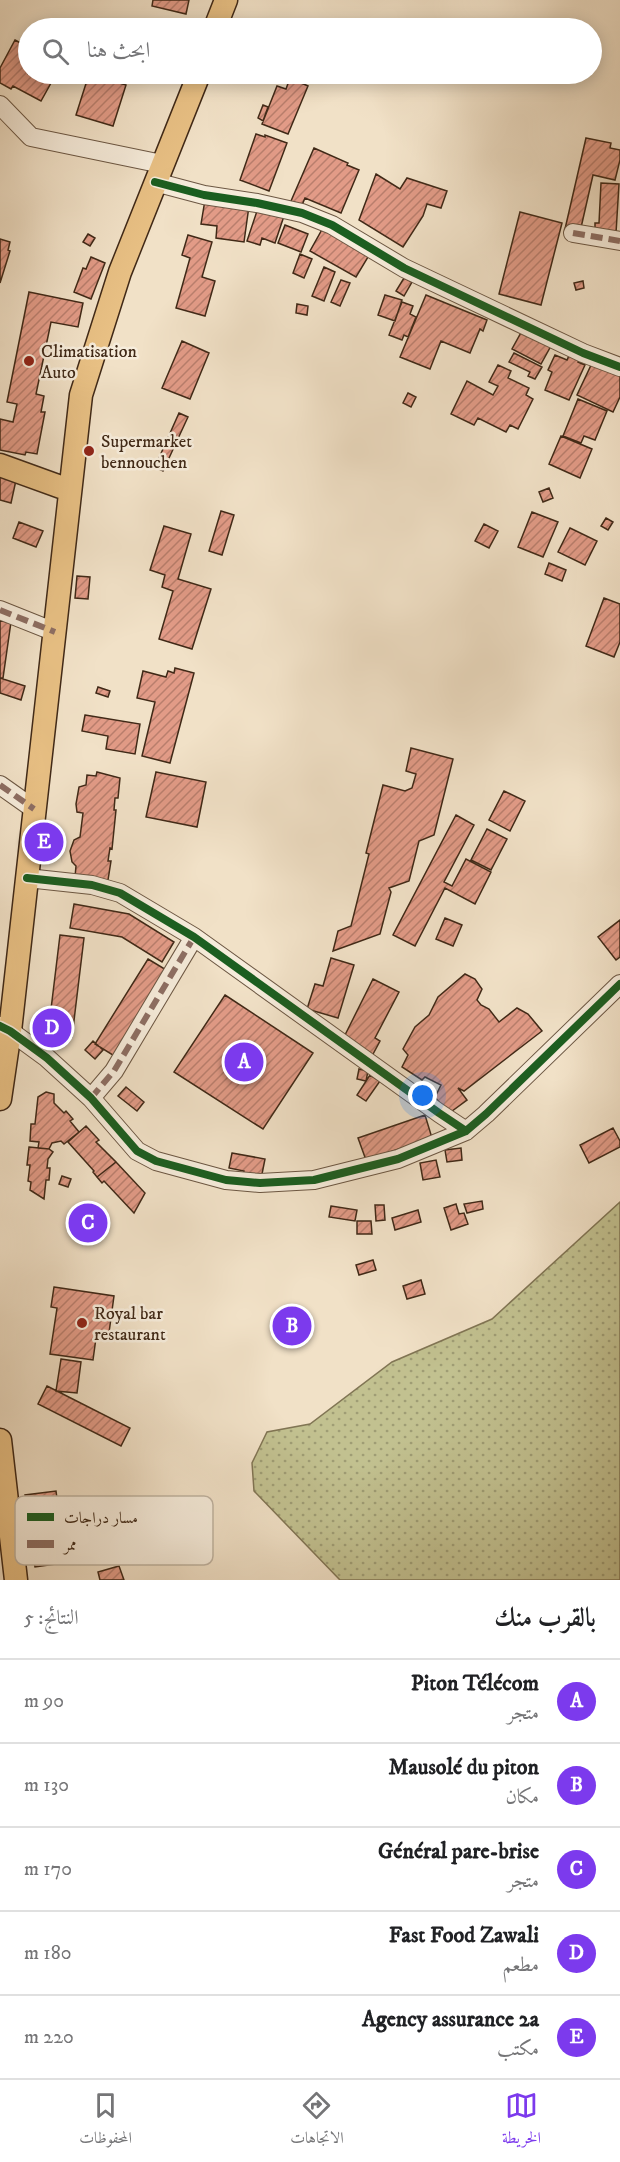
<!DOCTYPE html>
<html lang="ar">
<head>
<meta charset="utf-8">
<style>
	:root { --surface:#fff; --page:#f6f6f6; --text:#202124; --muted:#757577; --line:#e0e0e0; --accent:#7c3aed }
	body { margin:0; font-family:"IM FELL DW Pica",Amiri,serif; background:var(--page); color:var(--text); direction:rtl }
	.you { position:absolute; left:423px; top:1096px; width:21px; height:21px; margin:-15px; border:4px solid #fff; border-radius:50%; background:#1a73e8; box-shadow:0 0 0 9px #1a73e833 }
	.badge { display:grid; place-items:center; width:39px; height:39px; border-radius:50%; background:var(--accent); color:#fff; font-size:20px; font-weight:700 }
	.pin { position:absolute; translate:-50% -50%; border:3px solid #fff; box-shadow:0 2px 6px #0006 }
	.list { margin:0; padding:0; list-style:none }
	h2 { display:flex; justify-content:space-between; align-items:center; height:78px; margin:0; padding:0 24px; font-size:26px }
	h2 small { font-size:20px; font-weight:400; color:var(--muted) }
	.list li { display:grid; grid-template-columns:39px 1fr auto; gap:18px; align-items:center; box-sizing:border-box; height:84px; padding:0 24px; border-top:2px solid var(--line) }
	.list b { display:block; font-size:22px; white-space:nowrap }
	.list p { margin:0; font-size:20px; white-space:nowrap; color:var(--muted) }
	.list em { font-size:20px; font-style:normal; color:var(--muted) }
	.icon { flex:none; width:33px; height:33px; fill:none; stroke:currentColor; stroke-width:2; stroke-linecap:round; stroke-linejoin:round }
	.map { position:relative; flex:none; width:620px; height:1580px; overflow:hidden; direction:ltr }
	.search { position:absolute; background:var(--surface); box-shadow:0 3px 15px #0003; left:18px; right:18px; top:18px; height:66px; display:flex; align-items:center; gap:15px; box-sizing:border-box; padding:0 21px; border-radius:33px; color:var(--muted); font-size:22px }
	.sheet { height:498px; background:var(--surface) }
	nav { display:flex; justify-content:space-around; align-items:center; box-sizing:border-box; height:84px; border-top:2px solid var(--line); background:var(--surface); font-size:16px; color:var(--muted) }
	nav a { display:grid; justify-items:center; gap:3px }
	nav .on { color:var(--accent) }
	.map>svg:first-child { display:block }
	.green { fill:url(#green-dots); stroke:#817554; stroke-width:1.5 }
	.building { fill:url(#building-hatch); stroke:#402917; stroke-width:1.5 }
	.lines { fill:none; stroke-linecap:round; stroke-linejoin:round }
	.minor-casing { stroke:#6c5743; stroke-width:20 }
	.major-casing { stroke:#402917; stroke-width:25 }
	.minor { stroke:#f6ecdb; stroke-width:18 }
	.major { stroke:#e8c084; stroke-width:22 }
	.quiet { stroke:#8d6e63; stroke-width:6; stroke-dasharray:12 6; stroke-linecap:butt }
	.cycleway-casing { stroke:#f6ecdb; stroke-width:11 }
	.cycleway { stroke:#1b5e20; stroke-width:8 }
	.poi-dot { fill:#8f2418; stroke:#f6ecdb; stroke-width:2 }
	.labels { text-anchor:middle; stroke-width:5; stroke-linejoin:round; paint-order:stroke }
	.poi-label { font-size:18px; fill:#402917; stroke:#f6ecdb; text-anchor:start }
	.key { fill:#f6ecdb; stroke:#bfb2a0; stroke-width:1.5 }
	.key-label { font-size:16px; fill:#402917 }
</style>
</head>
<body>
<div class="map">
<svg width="620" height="1580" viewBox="0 0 620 1580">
	<defs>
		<pattern id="green-dots" width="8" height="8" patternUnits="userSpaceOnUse" patternTransform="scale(1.5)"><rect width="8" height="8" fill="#c2c190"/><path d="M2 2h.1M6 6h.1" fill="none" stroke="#9f9d75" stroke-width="1.8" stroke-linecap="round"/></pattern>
		<pattern id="building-hatch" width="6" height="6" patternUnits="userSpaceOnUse" patternTransform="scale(1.5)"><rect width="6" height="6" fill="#e29b87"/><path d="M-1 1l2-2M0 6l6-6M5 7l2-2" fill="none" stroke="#b97e6d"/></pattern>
	</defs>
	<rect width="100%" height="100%" fill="#f1e1c7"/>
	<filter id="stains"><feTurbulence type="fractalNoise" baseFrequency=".00333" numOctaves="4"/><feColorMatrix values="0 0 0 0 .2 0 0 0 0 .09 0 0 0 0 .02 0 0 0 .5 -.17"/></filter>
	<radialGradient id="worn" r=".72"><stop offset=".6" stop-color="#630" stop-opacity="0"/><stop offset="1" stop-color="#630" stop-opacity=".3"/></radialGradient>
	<path class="green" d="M620,1202v378h-280l-86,-89 -2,-28 15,-31 43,-8 82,-62 100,-43z"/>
	<path class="building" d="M153,0h36l-3,14 -34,-8z
		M15,40l13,7v27h28l-15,27 -28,-15 -2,3 -11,-6v-15z
		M89,74h30l-3,8 10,3 -13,41 -37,-11z
		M290,78l18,8 -20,48 -26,-10 15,-38 9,3z
		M263,105l5,2 -5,14 -5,-3z
		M256,134l9,3v-2l22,8 -18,48 -29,-11z
		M586,138l25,5 -1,5 10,2v10l-5,20 -22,-5 -13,57 -15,-3z
		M314,148l34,15 -1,2 12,5 -18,43 -36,-15 -3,7 -11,-4z
		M376,174l24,15 7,-11 40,13 -6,17 -14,-4 -4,12 -20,31 -44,-27z
		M601,183l18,1 -3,49 -21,-1v-9h4z
		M205,200l44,6 -5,36 -28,-4 1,-12 -16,-2z
		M258,208l26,8 -9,27 -13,-5 -2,7 -13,-4z
		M520,212l42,11 -21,82 -42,-11z
		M285,225l23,9 -7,18 -23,-9z
		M324,226l47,26 -15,25 -46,-26z
		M88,234l7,4 -5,8 -7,-4z
		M188,235l24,7 -10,35 13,4 -10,35 -29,-8 14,-50 -8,-3z
		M0,239l10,3 -2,8 2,1 -10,32z
		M300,254l12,5 -8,19 -11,-5z
		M91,257l14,6 -14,36 -17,-7 9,-24 3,1z
		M324,267l11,5 -11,29 -12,-5z
		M404,278l8,4 -8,14 -8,-5z
		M341,280l9,3 -10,23 -9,-4z
		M583,281l1,7 -8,2 -2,-7z
		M29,292l54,11 -5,24 -27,-5 -15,72 8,2 -3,16h4l-8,42 -11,-2 -1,3 -25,-5v-31l13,3 4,-18 -10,-2z
		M385,295l17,5 -7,21 -17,-6z
		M426,295l61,25 -4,11 -3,-2 -10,24 -29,-12 -11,28 -30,-12z
		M402,302l11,4 -3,8 6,3 -8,20 -4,-2 -2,5 -13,-5z
		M297,304l11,2 -1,9 -11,-2z
		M523,329l29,15 -11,20 -29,-15z
		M182,341l27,12 -19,46 -28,-11z
		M571,351l10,4 -3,7 7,3 -16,35 -24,-10 7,-18 -4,-2 7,-15 12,5z
		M514,353l28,14 -7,12 -7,-3 2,-4 -21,-10z
		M593,361l27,12v24l-7,15 -36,-17z
		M498,365l13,6 -3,7 21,10 -3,7 7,4 -15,30 -8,-4 -4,7 -28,-14 -4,7 -23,-11 16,-33 26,14 5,-9 -9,-4z
		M408,393l8,4 -5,10 -8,-4z
		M578,399l29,12 -12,29 -11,-4 -3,7 -18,-7z
		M179,413l9,4 -25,54 -8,-4z
		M561,436l31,13 -12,29 -31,-14z
		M0,467l18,4 -7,32 -11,-3z
		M549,488l4,10 -10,4 -4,-10z
		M221,511l13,4 -12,40 -13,-4z
		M532,512l26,10 -15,35 -25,-10z
		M606,518l7,4 -5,8 -7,-4z
		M19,522l24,9 -7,16 -23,-9z
		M484,524l14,7 -9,17 -14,-7z
		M164,526l27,8 -13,45 33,10 -19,60 -33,-10 14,-48 -11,-4 3,-12 -15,-5z
		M570,528l27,13 -12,24 -27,-13z
		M549,563l17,7 -4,11 -17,-7z
		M77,576l13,1 -2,22 -13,-1z
		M604,598l16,6v38l-6,15 -28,-11z
		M0,621l11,1 -8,56h-3z
		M175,668l19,5 -24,90 -28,-7 13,-54 -18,-4 6,-27 23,6 2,-6 6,2z
		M0,678l25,8 -4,14 -21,-7z
		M98,687l12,4 -2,6 -12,-4z
		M85,715l55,9 -5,30 -29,-5 2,-13 -26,-5z
		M411,748l42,11 -19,76 -15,6 -10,40 -20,7 2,4 -11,42 -47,17 5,-20 13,-5 18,-72 -3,-1 17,-68 22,6 7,-3 4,-14 -10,-3z
		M97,772l23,6 -2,20h-3l-1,12h2l-4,39 -2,-1 -2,13h3l-3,19 -33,-3 1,-11 -4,-4 -2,-11 4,-11 6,-3 3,-24 -6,-1 -1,-8 3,-17 7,-2 1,-10 9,1z
		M156,772l50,10 -9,45 -51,-10z
		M504,791l21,10 -15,30 -21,-11z
		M456,815l18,10 -30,57 8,4 14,-27 25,13 -16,32 -30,-16 -30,58 -22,-11z
		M487,829l20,10 -16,31 -20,-10z
		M74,904l55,10 45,28 -12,20 -40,-25 -52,-9z
		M445,918l17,7 -9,21 -17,-7z
		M620,920v37l-4,3 -18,-23z
		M60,935l24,3 -12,99 -24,-3z
		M331,958l23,7 -16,53 -31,-9 8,-25 8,2z
		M148,959l20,12 -52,86 -21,-13z
		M465,974l10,5 7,10 -5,11 4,5 8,4 10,13 18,-14 11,6 14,17 -78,60 -6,-3 9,12 -19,14 -13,-17 6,-12 -16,-8 -3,3 -20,-13 6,-12 -5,-6 12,-22 14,-12 9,-18z
		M373,979l26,13 -24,46 5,3 -8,15 -28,-19z
		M225,995l88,58 -50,76 -89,-57z
		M93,1041l10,9 -8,9 -10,-9z
		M359,1069l9,2 -2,10 -9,-2z
		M370,1075l10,6 -14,20 -9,-6z
		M126,1087l18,15 -7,9 -19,-15z
		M46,1092l8,2v9l10,10 2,-2 7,8 -3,2 9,11 -15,12 -3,-3 -9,2 -3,6 -11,-1 1,-6 -9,-1 1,-17h4l3,-27z
		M425,1115l7,23 -66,22 -8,-22z
		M86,1126l13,14 -3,2 20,20 -19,15 -4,-5 1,-1 -26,-29z
		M613,1128l7,13v6l-31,16 -9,-18z
		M29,1147l20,2 4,3 -5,7 -1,9h3l-1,12h-3l-2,19 -14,-9 1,-8 -3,-1 2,-16h-3z
		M461,1148l1,12 -15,2 -2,-12z
		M232,1153l33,6 -4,20 -18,-4 1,-4 -15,-3z
		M436,1160l4,17 -17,3 -3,-17z
		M116,1162l29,31 -11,20 -30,-32 -2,2 -5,-6z
		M62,1176l9,3 -3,8 -9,-3z
		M482,1201l1,8 -16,4 -3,-9z
		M456,1204l3,10 5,-1 4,11 -17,6 -7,-22z
		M375,1205h9l1,15 -9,1z
		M331,1206l26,4 -2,11 -26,-4z
		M418,1210l3,12 -26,8 -3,-12z
		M357,1221h14l1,13h-15z
		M373,1260l3,10 -17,5 -3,-10z
		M421,1280l4,14 -18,5 -4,-13z
		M54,1287l60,9 -6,44 -12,-2 -3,22 -43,-6 7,-46 -6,-1z
		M282,1316l8,3 -4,13 -9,-2z
		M61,1359l20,3 -4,31 -21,-2z
		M47,1386l83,42 -9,18 -83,-42z
		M56,1491l4,30 9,-1 4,31h3l1,10 -42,6 -3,-17 10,-1 -2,-16 -10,2 -5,-40z
		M119,1566l5,14h-24l-2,-8z"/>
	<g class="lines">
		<defs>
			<path id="minor" d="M0,105l31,32 131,27
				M155,182l49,13 53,8 45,10 30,12 72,43 179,85 37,14
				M573,233l47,8
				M0,610l55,22
				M0,785l34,24
				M27,878l65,7 28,8 74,44 245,176 27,18
				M0,1026l10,5 37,27 44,40 46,53 19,10 70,19 34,3 54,-3 84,-21 68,-28 20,-17 134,-130
				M91,1098l23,-27 80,-134"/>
			<path id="major" d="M215,28l11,-28
				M0,465l69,25
				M0,1099l10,-68 71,-636 39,-123 79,-198
				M0,1440l16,140"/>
		</defs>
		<use href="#minor" class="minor-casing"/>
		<use href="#major" class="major-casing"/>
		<use href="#minor" class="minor"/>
		<use href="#major" class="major"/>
		<path class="quiet" d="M573,233l47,8
			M0,610l55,22
			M0,785l34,24
			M91,1098l23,-27 80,-134"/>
		<defs>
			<path id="cycleway" d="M155,182l49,13 53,8 45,10 30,12 72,43 179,85 37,14
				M27,878l65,7 28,8 74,44 245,176 27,18
				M0,1026l10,5 37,27 44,40 46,53 19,10 70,19 34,3 54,-3 84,-21 68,-28 20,-17 134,-130"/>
		</defs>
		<use href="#cycleway" class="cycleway-casing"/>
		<use href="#cycleway" class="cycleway"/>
	</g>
	<g class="poi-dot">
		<circle cx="29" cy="361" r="6"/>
		<circle cx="89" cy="451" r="6"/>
		<circle cx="82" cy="1323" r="6"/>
	</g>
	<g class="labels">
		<g class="poi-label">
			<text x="41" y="357">Climatisation<tspan x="41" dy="21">Auto</tspan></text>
			<text x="101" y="447">Supermarket<tspan x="101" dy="21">bennouchen</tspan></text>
			<text x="94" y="1319">Royal bar<tspan x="94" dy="21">restaurant</tspan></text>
		</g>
	</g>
	<rect x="15" y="1496" width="198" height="69" rx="9" class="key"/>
	<rect x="27" y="1513" width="27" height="8" fill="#1b5e20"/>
	<rect x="27" y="1540" width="27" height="8" fill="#8d6e63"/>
	<g class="key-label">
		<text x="64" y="1523">مسار دراجات</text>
		<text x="64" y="1550">ممر</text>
	</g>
	<rect width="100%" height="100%" filter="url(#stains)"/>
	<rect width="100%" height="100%" fill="url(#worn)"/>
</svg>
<div class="you"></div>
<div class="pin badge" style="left:244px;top:1062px">A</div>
<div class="pin badge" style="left:292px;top:1326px">B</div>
<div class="pin badge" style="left:88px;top:1223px">C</div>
<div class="pin badge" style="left:52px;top:1028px">D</div>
<div class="pin badge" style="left:44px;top:842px">E</div>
<div class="search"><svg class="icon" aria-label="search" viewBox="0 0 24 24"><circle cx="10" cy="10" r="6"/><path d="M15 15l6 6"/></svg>ابحث هنا</div>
</div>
<section class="sheet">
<h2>بالقرب منك<small>النتائج: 5</small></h2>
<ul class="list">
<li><span class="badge">A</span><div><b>Piton Télécom</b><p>متجر</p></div><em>90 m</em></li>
<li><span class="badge">B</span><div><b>Mausolé du piton</b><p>مكان</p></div><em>130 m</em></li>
<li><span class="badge">C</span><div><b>Général pare-brise</b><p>متجر</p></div><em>170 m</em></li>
<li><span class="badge">D</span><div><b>Fast Food Zawali</b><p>مطعم</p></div><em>180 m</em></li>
<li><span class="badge">E</span><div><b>Agency assurance 2a</b><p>مكتب</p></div><em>220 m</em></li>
</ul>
</section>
<nav>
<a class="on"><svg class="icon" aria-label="map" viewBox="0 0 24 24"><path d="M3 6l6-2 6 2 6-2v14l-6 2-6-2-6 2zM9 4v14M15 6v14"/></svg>الخريطة</a>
<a><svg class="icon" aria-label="directions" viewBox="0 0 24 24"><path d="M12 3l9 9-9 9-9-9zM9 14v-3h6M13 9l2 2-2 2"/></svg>الاتجاهات</a>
<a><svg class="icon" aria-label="saved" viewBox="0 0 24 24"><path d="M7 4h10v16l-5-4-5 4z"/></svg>المحفوظات</a>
</nav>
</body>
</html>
